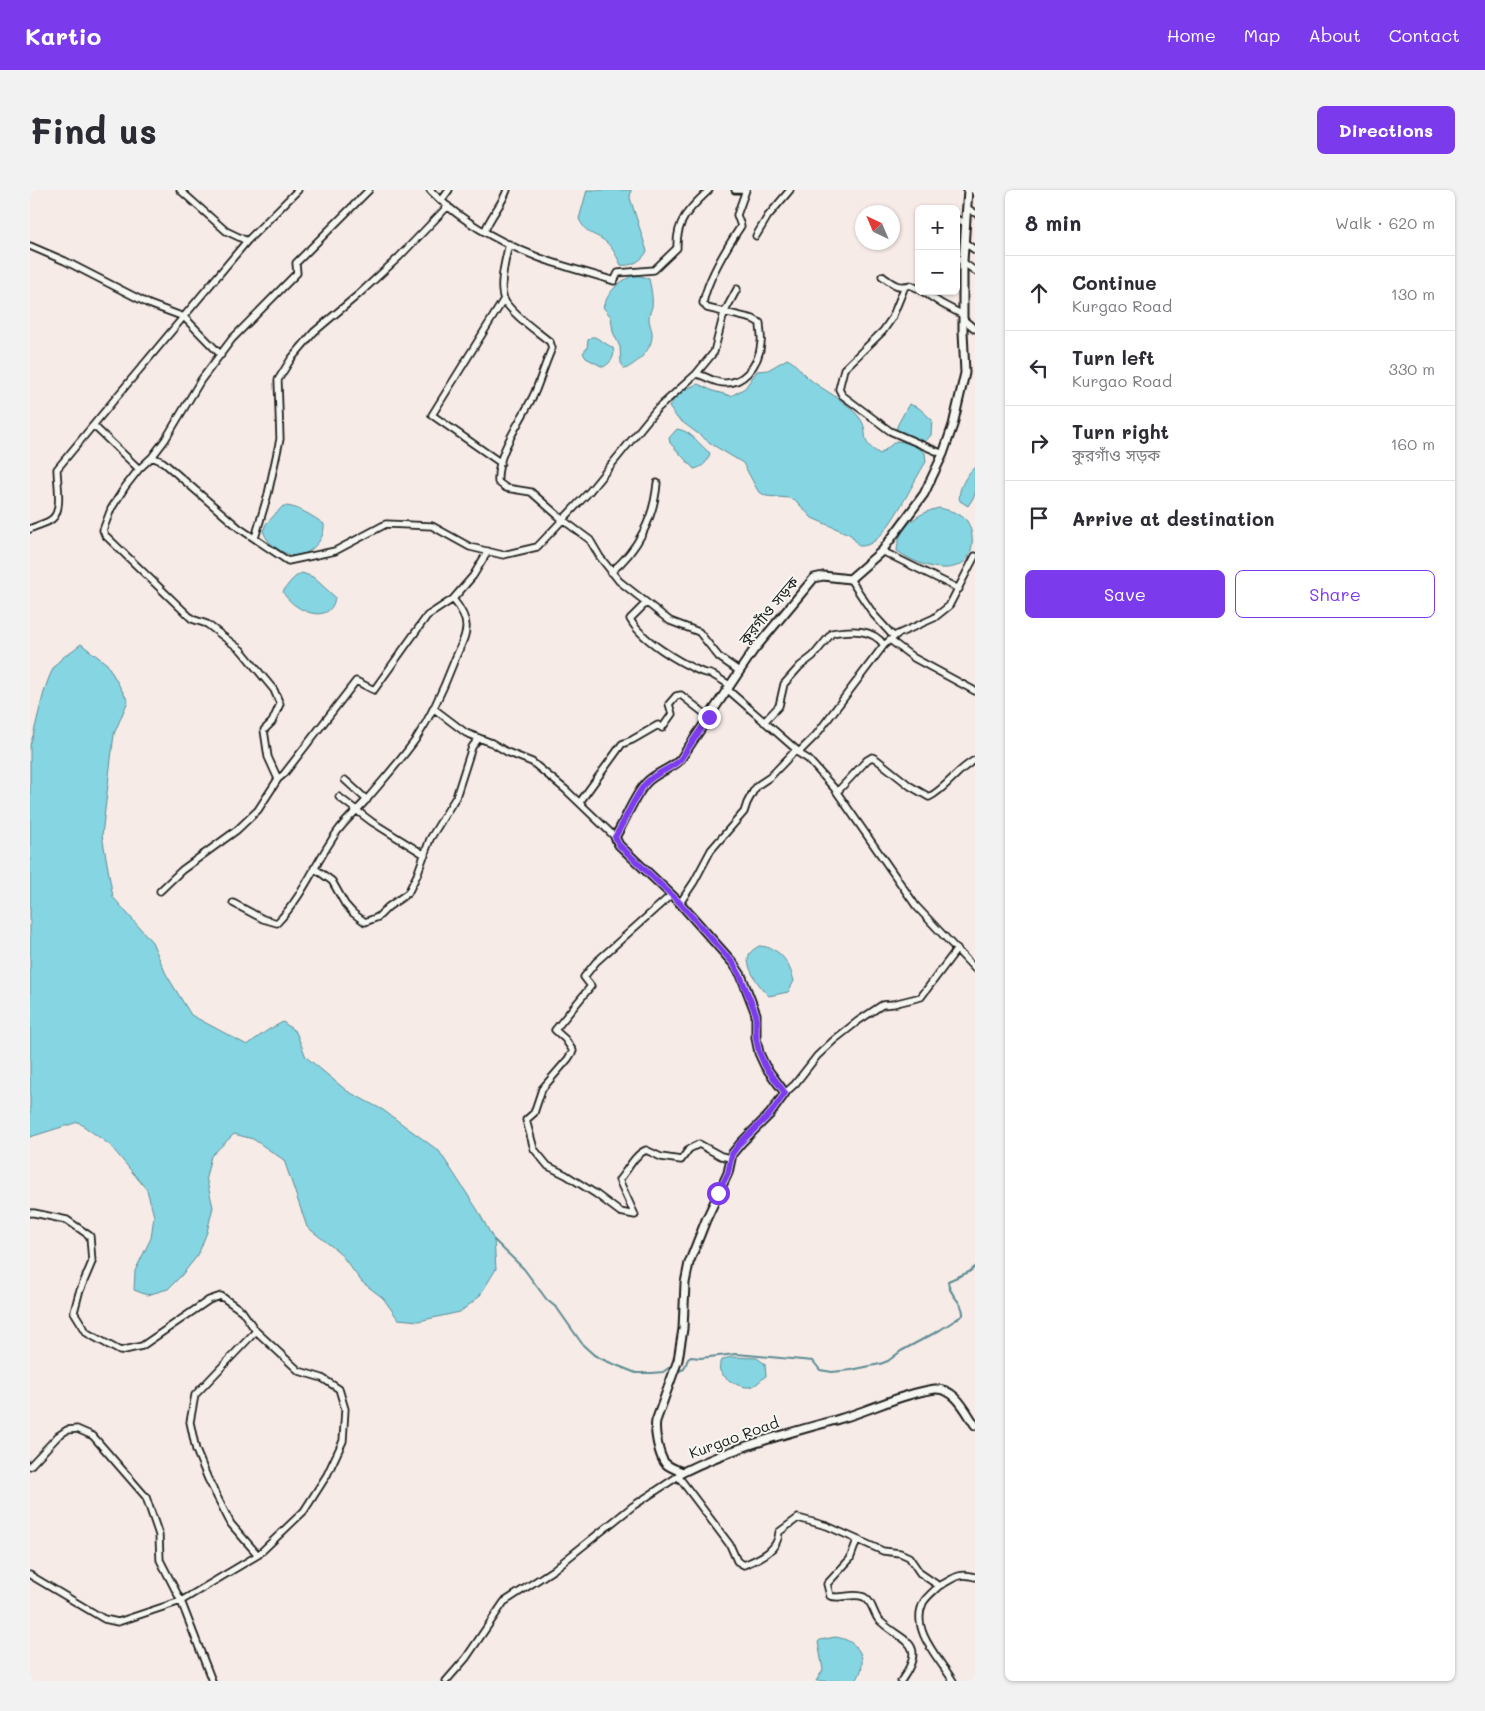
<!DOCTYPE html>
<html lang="en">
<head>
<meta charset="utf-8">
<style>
	:root { --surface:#fff; --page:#f2f2f3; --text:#2b2b33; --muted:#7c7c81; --line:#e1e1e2; --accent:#7c3aed }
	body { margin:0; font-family:Mali,"Noto Sans Bengali",sans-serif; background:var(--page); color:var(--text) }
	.controls { position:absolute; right:15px; top:15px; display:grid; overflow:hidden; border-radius:8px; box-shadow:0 1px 4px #0004 }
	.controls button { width:45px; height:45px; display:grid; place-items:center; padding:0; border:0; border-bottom:1px solid var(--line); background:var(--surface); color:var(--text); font:25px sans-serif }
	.compass { position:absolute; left:825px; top:15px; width:45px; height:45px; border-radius:50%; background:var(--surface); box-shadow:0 1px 4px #0004; rotate:316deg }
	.stop { position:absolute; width:15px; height:15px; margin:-11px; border:4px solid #7c3aed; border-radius:50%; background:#fff }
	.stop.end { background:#7c3aed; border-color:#fff; box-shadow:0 1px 5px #0008 }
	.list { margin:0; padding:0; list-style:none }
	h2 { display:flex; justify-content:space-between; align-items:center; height:65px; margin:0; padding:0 20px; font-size:21px }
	h2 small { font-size:16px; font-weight:400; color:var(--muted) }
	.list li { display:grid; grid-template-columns:32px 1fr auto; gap:15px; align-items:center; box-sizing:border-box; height:75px; padding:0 20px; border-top:1px solid var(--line) }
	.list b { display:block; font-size:19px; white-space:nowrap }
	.list p { margin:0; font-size:16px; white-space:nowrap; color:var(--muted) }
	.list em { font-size:16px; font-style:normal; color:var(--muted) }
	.actions { display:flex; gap:10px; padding:15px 20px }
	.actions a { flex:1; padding:11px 0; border:1px solid var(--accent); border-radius:8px; text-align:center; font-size:18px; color:var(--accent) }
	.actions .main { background:var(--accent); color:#fff }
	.icon { flex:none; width:28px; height:28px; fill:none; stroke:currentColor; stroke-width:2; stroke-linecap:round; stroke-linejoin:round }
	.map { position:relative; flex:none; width:945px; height:1491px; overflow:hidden; border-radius:8px }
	header { display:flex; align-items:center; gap:30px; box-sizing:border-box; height:70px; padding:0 25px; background:var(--accent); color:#fff }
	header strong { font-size:24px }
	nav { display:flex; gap:28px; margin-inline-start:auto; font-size:18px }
	.intro { display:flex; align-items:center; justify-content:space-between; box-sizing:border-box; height:120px; padding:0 30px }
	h1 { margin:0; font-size:35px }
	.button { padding:12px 22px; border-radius:8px; background:var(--accent); color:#fff; font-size:18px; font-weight:700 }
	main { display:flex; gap:30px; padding:0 30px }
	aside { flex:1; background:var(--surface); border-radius:8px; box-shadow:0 1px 4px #0004 }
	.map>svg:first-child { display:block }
	.water { fill:#86d5e3; stroke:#5c8b93 }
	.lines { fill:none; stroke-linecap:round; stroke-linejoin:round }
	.stream { stroke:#5c8b93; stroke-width:2 }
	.minor-casing { stroke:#1c1c1c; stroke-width:9 }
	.tertiary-casing { stroke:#1c1c1c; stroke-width:11 }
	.minor { stroke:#f6f6f2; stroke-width:5.5 }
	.tertiary { stroke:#f6f6f2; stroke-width:7 }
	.route { stroke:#7c3aed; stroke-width:6 }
	.labels { text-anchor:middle; stroke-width:4; stroke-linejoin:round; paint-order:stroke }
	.street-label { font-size:15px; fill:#1c1c1c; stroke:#f6f6f2 }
</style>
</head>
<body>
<header>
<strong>Kartio</strong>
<nav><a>Home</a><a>Map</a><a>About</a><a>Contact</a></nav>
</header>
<div class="intro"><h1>Find us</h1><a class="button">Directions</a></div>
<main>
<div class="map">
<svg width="945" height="1491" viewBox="0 0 945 1491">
	<rect width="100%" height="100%" fill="#f7ebe7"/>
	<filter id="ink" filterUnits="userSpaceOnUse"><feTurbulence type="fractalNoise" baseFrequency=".02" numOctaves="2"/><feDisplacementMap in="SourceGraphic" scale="10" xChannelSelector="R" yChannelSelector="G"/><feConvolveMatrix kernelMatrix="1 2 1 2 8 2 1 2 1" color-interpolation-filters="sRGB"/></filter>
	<g filter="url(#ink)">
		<path class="water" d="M557,0h44l-1,8 17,53c-4,9 -16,16 -26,14 -4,-8 -8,-17 -15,-23 -12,-10 -18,-5 -27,-23z
			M602,86h9l8,3c2,9 4,18 3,28 -1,3 -3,7 -3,11 0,7 4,12 3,19 -1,14 -16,27 -27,32l-4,-6 -1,-16 -7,-15 -2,-15 -8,-10c6,-15 13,-24 29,-31z
			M561,147h4l18,11c3,8 -3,16 -10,19l-17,-9 -3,-5 4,-5 1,-8z
			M757,169c9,4 13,12 20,18 16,14 38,22 52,40 13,17 -3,23 21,37l16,-13c11,1 20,4 29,12l1,9c-13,19 -38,77 -59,83 -3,1 -6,1 -8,1l-8,-11 -39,-17 -16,-17 -7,-3 -23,-2 -8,-5 -15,-28 -30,-18 -36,-27 -8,-11c7,-12 16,-19 29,-23l15,7 18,5 14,-8 12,-17 11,-1z
			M879,214l10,4 13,12 -1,15 -7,8 -28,-13 2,-6z
			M647,239c15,2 22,16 33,24 -3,10 -7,14 -16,16l-24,-26 -1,-5z
			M945,277v28l-7,11 -8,-5c-4,-9 8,-29 15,-34z
			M253,316c13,-1 31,11 41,18 1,16 -12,27 -25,33 -16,-3 -30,-10 -36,-26l3,-7z
			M909,318c10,2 21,5 28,13 8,13 8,37 -8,44 -19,9 -46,-3 -62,-14 1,-24 20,-38 42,-43z
			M272,383l11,4 22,20c-4,31 -43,13 -52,-5 5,-8 10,-15 19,-19z
			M51,454l26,20 21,37 -14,33 -12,101 11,62 39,45 14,32 25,41 56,30 21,-15 15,-8 13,10 10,25 41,34 36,19 56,41 38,58 17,31 2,29 -17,28 -19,15 -41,9 -21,-2 -15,-21 -21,-16 -23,-30 -32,-25 -23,-67 -31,-21 -19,-5 -23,22 -5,21 7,30 -6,25 -9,23 -17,21 -13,13 -21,6 -13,-5 1,-19 16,-33 3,-22 -7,-26 -37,-45 -32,-23 -48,15v-392c8,-22 14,-70 29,-84 7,-7 15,-11 22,-17z
			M729,756c21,1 30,16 35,35l-6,11 -19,4c-8,-7 -27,-32 -19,-43 2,-3 6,-5 9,-7z
			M701,1167l26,1 8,6 1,12c-6,4 -9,10 -17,11 -9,1 -25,-8 -29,-16 -1,-2 0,-6 0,-9l4,-3z
			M805,1447c24,3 35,23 21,44h-40l7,-11 -5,-28 2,-2z"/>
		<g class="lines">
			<path class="stream" d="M464,1050l30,29 23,31 10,8 26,37 11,10 12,6 30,12h16l11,-1 7,-5
				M649,1181l5,-2 4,-10 3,-2 9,1 36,-4 77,7 7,9 12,2 19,-2 29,-6 8,-3 13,-10 39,-21 23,-15c1,-13 -15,-20 -15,-34l21,-9 6,-5"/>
			<defs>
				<path id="minor" d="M150,0l46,41 21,10
					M400,0c29,30 71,53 110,68 24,9 50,15 74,23l4,-8 36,-3 23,-22c-1,-28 13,-40 32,-58
					M705,0h8
					M411,11l8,-11
					M937,18l8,5
					M926,29l10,4
					M455,41c5,-15 17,-26 22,-41
					M726,46l12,-20 22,-26
					M934,52l11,8
					M479,54c-3,13 -11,42 -5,55 5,13 35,34 46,43l2,6c-6,14 -11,29 -17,44 -12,27 -39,60 -37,90l8,6 25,4 32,28 27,20 10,17 19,24 51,40 29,11 20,25 20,14
					M0,56l35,15 84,43 35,13 37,38
					M926,67l19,14
					M852,86c11,8 16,13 28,9l9,4
					M875,96l-13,32 -9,13 -39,38 -5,20 3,6 48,36 53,23
					M892,101l20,13 21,11
					M933,129l12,10
					M666,184l18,-22 10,-39 13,-24
					M64,236l45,43
					M122,267l11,5 76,66 49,33 47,-10 51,-27 46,2 38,21 33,8 34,-8 52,-55 67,-82 40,-36c8,1 14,6 22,8 24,6 41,-17 43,-39 1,-6 -1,-13 -1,-20l-7,-4 -46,-11 -4,-5c5,-25 24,-56 38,-77l-4,-11 9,-25
					M471,273l-69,-48 72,-116
					M0,339c7,-4 16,-5 22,-10 11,-8 5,-37 5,-50l62,-75 128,-153 51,-51
					M225,348l13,-44 12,-55 -2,-59 13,-21 23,-27 45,-38 40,-37 49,-51
					M852,361l77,38
					M581,382c27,-22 43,-54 46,-89
					M820,389l24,36 20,22
					M616,413l-16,16c11,21 50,44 72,53 3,1 7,1 11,3 6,3 11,7 17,10
					M860,450l24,18 61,33
					M697,499l72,63 17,-17 68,-90 12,-10 38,-17 15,-12 26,-50
					M403,518l33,25 26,10 15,9 25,10 34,28 49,47
					M734,532l15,-16 5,-22 16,-18 13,-10 19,-23c19,-3 40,-5 52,12
					M248,589l6,-5 72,-93 18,9 53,-74 26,-17
					M315,590l22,20
					M807,602l30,-32 5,-3 4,2 34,27 19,11c18,-9 28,-28 46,-37
					M309,607l33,25 53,33
					M550,612l42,-58 10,-4 26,-15 4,3 10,-14 -3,-10 7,-8 5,-1 28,22
					M284,678l18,13 13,23 8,9 12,9 13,-5 10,-10 20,-14 9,-18 13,-36 26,-42 16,-50 7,-9
					M130,701l22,-21 55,-40 21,-20 20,-31 -10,-22 -4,-27 8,-8 8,-18 -6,-14 -33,-40 -34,-26 -15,-5 -87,-84 -2,-5 8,-21 14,-22 14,-18 13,-12 13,-17 36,-60 31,-41 65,-66 -1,-10 73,-73
					M641,705l-75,67 -12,15 7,9 -36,44 10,9 8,12 -5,8 -26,30 -8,24 -8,7 8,29 14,17 18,9 30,19 24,18 15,3 -16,-35c9,-10 15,-25 27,-30l15,7 20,3 8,-11 10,-5 22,12 10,2
					M203,713l30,16 14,4c27,-28 38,-60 60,-91 9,-13 21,-22 31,-34 16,-19 33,-38 48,-59 15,-23 27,-49 37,-75 11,-28 23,-37 0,-65l20,-23 15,-25
					M650,713l14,-21 17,-32 33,-38 3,-9 7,-13 4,-5 12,-8 25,-26 13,8 26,29 82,118 59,63
					M755,903l10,-9 22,-28 17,-16 24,-19 24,-16 11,-1 28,-7 36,-48
					M0,1023h4l33,7 23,16 2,26 -13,31 -5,19 13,21 33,18 22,-5 67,-46 12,-4 21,15 14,20 43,40 23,7 17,11 6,20 -2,32 -16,34 -23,36 -46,44 -77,46 -63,21 -14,-3 -74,-44
					M226,1141l-61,64 -5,27 6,28 12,29 23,45 27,31
					M0,1276l28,-30 9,-6 10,-1 16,7 53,61 13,38 1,25 21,41 31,80
					M648,1286l52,69 7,16 7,4c16,-7 34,-14 35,-33l19,-14 29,8 56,25 17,2 9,4 11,16 19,13c15,-7 18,-14 36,-9
					M827,1350l-7,19 -23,25 3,12c12,4 22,-4 34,1 8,4 9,15 14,22 22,23 52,21 23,62
					M909,1396c-5,5 -13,11 -16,17 -13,28 17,56 30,78
					M416,1491l20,-23 38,-56 49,-32 80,-64 47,-31"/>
				<path id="tertiary" d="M938,0l-5,71v70l2,42 -12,52 -10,29 -19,40 -42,57 -32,28 -27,-3 -9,2 -61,73 -73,109c-9,9 -23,12 -33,22 -14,15 -21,38 -32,55l4,8 60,57 54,61 8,12 15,39v24l3,15 6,13 20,27 -15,21 -29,29 -9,11 -4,19 -22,47 -17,43 -4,20 -2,46 -5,31 -22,61c-2,10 3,35 9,42 5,5 12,7 18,9 50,-25 103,-38 156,-53 32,-9 62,-25 96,-30 20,-1 30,21 40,36"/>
			</defs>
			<use href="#minor" class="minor-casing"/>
			<use href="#tertiary" class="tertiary-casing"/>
			<use href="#minor" class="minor"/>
			<use href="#tertiary" class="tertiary"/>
		</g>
	</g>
	<g class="lines" filter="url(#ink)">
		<path class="route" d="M679,527l-29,43c-9,9 -23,12 -33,22 -14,15 -21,38 -32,55l4,8 60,57 54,61 7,12 16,39v24l3,14 6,14 20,27 -15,21 -30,29 -8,11 -4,19 -10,20"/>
	</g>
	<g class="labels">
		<g class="street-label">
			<text transform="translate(739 421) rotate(-50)" y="5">কুরগাঁও সড়ক</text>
			<text transform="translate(704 1248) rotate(-20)" y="5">Kurgao Road</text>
		</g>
	</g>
</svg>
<div class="controls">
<button>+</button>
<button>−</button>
</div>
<svg class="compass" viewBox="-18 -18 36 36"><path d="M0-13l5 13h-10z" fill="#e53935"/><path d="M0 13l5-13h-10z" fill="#7c7c81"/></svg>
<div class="stop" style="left:688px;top:1003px"></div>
<div class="stop end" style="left:679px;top:527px"></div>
</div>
<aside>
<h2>8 min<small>Walk · 620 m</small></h2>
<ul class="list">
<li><svg class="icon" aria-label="ahead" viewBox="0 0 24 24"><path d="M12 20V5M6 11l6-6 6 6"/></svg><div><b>Continue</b><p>Kurgao Road</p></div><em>130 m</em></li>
<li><svg class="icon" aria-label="left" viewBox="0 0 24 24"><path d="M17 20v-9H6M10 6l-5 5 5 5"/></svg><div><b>Turn left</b><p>Kurgao Road</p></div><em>330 m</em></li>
<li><svg class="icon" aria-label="right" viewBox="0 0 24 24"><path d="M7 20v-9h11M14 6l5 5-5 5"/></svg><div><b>Turn right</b><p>কুরগাঁও সড়ক</p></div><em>160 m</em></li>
<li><svg class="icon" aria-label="arrive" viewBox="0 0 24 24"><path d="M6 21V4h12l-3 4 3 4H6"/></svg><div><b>Arrive at destination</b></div></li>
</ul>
<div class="actions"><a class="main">Save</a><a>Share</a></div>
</aside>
</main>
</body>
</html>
